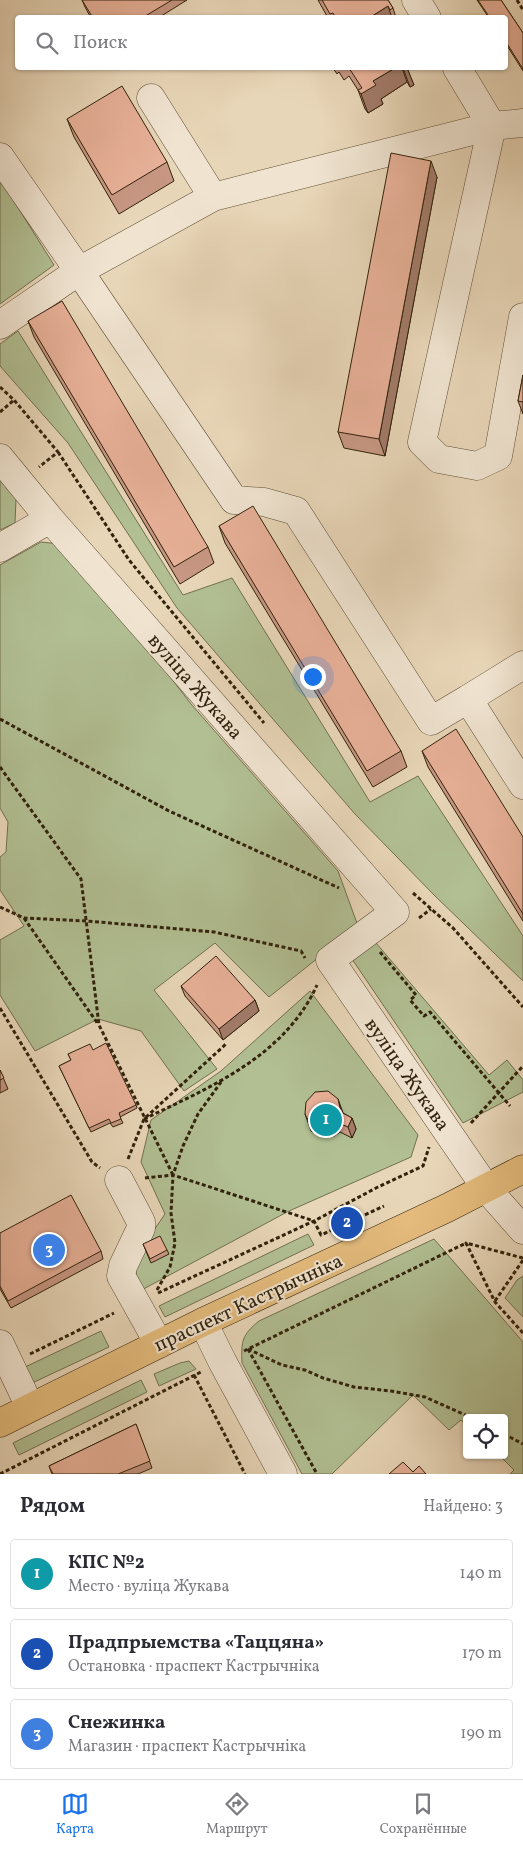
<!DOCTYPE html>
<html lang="ru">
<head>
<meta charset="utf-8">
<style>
	:root { --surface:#fff; --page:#f2f2f3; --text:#2b2b33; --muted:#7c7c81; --line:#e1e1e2; --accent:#1a73e8 }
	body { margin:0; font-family:Vollkorn,serif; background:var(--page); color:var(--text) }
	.controls { position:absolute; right:15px; bottom:15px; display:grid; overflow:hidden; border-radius:5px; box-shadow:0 1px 4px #0004 }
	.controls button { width:45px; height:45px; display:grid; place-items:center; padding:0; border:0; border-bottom:1px solid var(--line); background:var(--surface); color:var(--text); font:25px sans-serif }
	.you { position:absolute; left:312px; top:676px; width:18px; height:18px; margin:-12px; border:4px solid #fff; border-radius:50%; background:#1a73e8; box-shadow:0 0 0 8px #1a73e833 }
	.badge { display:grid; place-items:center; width:32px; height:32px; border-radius:50%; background:var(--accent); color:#fff; font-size:16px; font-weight:700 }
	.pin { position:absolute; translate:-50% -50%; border:2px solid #fff; box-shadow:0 1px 5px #0006 }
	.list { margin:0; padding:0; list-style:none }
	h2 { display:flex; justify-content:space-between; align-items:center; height:65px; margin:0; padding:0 20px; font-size:21px }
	h2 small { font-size:16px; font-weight:400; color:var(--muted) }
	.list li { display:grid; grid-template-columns:32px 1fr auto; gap:15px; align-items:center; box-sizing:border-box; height:70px; margin:0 10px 10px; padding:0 10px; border:1px solid var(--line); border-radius:5px }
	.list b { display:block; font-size:19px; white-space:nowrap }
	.list p { margin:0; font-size:16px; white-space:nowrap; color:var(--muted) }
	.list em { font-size:16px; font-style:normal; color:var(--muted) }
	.icon { flex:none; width:28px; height:28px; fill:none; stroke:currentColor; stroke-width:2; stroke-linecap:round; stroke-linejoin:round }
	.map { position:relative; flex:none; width:523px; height:1474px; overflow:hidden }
	.search { position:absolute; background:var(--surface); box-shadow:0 1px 4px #0004; left:15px; right:15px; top:15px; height:55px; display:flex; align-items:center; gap:12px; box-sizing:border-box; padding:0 18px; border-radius:5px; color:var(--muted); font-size:19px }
	.sheet { height:305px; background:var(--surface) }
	nav { display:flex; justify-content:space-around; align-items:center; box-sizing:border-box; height:70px; border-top:1px solid var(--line); background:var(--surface); font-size:14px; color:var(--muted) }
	nav a { display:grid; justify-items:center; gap:2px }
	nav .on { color:var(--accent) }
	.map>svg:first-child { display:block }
	.green { fill:#b1bf93; stroke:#717050 }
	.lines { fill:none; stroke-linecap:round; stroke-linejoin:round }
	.minor-casing { stroke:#5f4f37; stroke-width:29 }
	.major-casing { stroke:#31220c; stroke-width:29 }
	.path { stroke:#31220c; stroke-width:3; stroke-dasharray:4 2.5; stroke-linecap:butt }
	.minor { stroke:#f0e4d1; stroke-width:28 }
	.major { stroke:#e4bb7c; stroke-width:28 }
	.wall { fill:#c79783; stroke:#31220c }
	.shaded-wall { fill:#a27b6a; stroke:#31220c }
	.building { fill:#e7b098; stroke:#31220c }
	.labels { text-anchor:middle; stroke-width:4; stroke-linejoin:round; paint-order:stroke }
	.street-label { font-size:20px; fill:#31220c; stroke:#f0e4d1 }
</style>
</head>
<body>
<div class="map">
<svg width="523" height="1474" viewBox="0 0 523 1474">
	<rect width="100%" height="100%" fill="#e8d6b8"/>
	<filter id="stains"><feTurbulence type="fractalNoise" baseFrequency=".004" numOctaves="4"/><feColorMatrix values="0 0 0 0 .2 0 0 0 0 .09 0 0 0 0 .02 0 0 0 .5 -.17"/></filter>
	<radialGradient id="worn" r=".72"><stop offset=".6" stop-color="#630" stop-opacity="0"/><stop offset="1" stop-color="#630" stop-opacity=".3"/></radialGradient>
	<path class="green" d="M0,179l54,86 -54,39z
		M18,331l165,264 49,-17 138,224 48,-26 105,160v45l-88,-85 -80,-82 -178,-206 -109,-165 -68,-77v-22z
		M0,480l16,19 -1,24 -15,7z
		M41,542l28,3 122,159 147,167 20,55 -89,71 -54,-54 -61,47 63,79 -33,22 -43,-60 -43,-12 -63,32 -35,-56v-55l24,-14 -24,-36v-33l6,-5 2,-30 -8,-14v-243z
		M376,943l113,132 18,-15 16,20v12l-60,31 -111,-164z
		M310,991l108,144 -7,22 -122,54 -153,82v-37l29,-42 -24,-52 10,-42 70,-49z
		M308,1234l6,11 -149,72 -6,-11z
		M434,1239l89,103v132h-13l4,-4 -15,-15h5v-37h-37v7l-6,-5 -12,10 -36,-35 -81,79h-30l-60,-111c-1,-22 0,-28 17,-42z
		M523,1276v41l-18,-19 12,-18z
		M101,1331l8,16 -79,37 -7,-16z
		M189,1361l7,8 -37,17 -5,-12 26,-11z
		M141,1380l6,12 -128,63 -6,-12z"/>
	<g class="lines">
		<defs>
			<path id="minor" d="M416,0l11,18
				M457,68l35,58 -70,316 17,17 38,7 21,-10 25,-139
				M151,98l62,99
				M0,157l79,114 134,-74 279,-71 31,-3
				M0,325l79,-54 155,229 30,2 32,9 135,210 37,-22 55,86
				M0,458l50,61 345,393 -65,48 156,228 37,42
				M0,548l50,-29
				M468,699l55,-34
				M119,1180l22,42v6l-18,38 -2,10 38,68
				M203,1322l19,39 61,113
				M0,1344l30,63"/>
			<path id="major" d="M0,1423l203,-101 244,-114 76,-39"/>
		</defs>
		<use href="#minor" class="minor-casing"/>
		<use href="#major" class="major-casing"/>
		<path class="path" d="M517,0l6,10
			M0,387l14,13 44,52 -19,15
			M0,412l14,-12
			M58,452l71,108 135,163
			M0,719l169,92 170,77
			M0,767l81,112 18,146 74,150
			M413,893l40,35 70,79
			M0,907l24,11 63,3 127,11 87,19 4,7
			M24,918l74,106
			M419,918l12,-9
			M380,952l36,43 -6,5 14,16 6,-4 80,94
			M0,1008l92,154 8,6
			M144,1119c67,-32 141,-63 173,-134
			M471,1123l52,-57
			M128,1159l16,-40 82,-75
			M145,1178l28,-3 141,46 7,14 63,-29
			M523,1258l-57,-15 29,59 28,31
			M157,1290l13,-23 5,-24 -4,-30 2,-38 10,-29 15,-32 23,-32
			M158,1293l156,-72 62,-33 47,-22 6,-19
			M495,1301l28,-41
			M248,1349l34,16 23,5 18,8 31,9 37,4 34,6 47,21
			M248,1349l69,125
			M244,1351l222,-108
			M30,1354l84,-41
			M194,1375l51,99
			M504,1434l19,10
			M0,1474l201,-102"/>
		<use href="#minor" class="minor"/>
		<use href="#major" class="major"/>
	</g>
	<path class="wall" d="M82,0h105l-29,18h-67l-6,-11z
		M318,0h70l5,8 3,10h-68z
		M477,0h24l22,33v38l-17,-27v-26h-17z
		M333,68h74l7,17 -4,2 -3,-5 -26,17 2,5 -15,9 -3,-4 -7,-19 -9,-14 -5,4 -5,-8 -2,2z
		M67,119l100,43 7,19 -55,33 -45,-77z
		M437,177l-52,279 -41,-8 -6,-16z
		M28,321l180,226 6,16 -34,21 -146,-247z
		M523,375v39l-5,-13z
		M219,526l182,225 6,16 -34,20 -148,-244z
		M422,751l101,86v84l-95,-154z
		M181,986l74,14 4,11 -36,29 -38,-44z
		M93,1050l43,55 1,3 -17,9 3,6 -10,4 -3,-4 -19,9 -32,-66 12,-6 -3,-6z
		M0,1070l8,19 -8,4z
		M342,1110l1,3 9,5 4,11 -4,9 -12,-6 -6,4 -12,1 -11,-6 -6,-17z
		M0,1233l101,18 2,8 -92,49 -11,-19z
		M143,1244l24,6 2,4 -18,9z
		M136,1424l16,44 -14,6h-86l-3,-8z"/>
	<path class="shaded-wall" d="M388,6l4,12h-23z
		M395,68h7l5,14 -26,17 2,5 -15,9 -7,-19 12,-13z
		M403,68h4l7,17 -4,2z
		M431,161l6,16 -52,279 -6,-17z
		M255,1000l4,11 -36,29 -4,-11z
		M338,1099l4,11 3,13 -4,-11z
		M352,1118l4,11 -4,9 -4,-11z
		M336,1122l4,10 -6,4 -3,-10z"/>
	<path class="building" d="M82,0h90l-30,18h-49z
		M322,0h66l5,8 -3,2 -2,-4 -19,12h-33l-3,-5 -3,1z
		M478,0h23l22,33v36l-17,-27v-24h-16z
		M349,68h46l-22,13 3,4 -15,9 -3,-4 4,-2z
		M122,86l45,76 -55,33 -45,-76z
		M391,153l40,8 -52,278 -41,-7z
		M62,301l146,246 -34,20 -146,-246z
		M523,375v27l-5,-1z
		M253,506l148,245 -34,20 -148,-245z
		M456,729l67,108v77l-101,-163z
		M216,956l39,44 -36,29 -38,-43z
		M106,1043l30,62 -17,8 2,6 -10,4 -2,-4 -20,9 -30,-62 12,-6 -3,-6 22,-10 3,6z
		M0,1070l4,8 -4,2z
		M328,1091l10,8 3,13 11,6 -4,9 -12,-5 -5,4 -13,1 -10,-7 -3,-6 1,-12 9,-10z
		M71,1195l30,56 -93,50 -8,-15v-53z
		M160,1236l7,14 -17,9 -7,-15z
		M136,1424l14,37 -32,13h-65l-4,-8z
		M403,1462l10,10 6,-6 7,8h-37z"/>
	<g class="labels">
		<g class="street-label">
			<text transform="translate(196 686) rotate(49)" y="7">вуліца Жукава</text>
			<text transform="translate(408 1074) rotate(55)" y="7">вуліца Жукава</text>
			<text transform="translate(248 1302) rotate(-25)" y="7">праспект Кастрычніка</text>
		</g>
	</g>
	<rect width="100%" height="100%" filter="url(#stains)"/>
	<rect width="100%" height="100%" fill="url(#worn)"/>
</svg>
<div class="controls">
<button><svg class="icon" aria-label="locate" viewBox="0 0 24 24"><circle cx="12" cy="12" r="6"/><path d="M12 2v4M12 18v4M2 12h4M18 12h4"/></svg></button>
</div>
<div class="you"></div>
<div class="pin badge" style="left:326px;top:1120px;background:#0f9aa8">1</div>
<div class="pin badge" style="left:347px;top:1223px;background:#1a4fb4">2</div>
<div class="pin badge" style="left:49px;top:1250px;background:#3f7fe0">3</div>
<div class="search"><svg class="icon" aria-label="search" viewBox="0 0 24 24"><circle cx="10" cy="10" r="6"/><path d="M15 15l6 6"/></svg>Поиск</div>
</div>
<section class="sheet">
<h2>Рядом<small>Найдено: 3</small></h2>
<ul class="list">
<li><span class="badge" style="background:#0f9aa8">1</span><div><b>КПС №2</b><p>Место · вуліца Жукава</p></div><em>140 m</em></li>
<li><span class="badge" style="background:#1a4fb4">2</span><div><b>Прадпрыемства «Таццяна»</b><p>Остановка · праспект Кастрычніка</p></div><em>170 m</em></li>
<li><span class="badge" style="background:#3f7fe0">3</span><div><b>Снежинка</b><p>Магазин · праспект Кастрычніка</p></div><em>190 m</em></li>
</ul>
</section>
<nav>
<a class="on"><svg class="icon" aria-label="map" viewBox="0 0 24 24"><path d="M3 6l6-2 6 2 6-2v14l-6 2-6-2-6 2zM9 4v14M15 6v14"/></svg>Карта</a>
<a><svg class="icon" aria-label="directions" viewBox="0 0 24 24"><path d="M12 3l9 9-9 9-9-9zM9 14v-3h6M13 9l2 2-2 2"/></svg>Маршрут</a>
<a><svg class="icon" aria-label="saved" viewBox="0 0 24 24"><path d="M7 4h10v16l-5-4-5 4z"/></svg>Сохранённые</a>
</nav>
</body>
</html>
